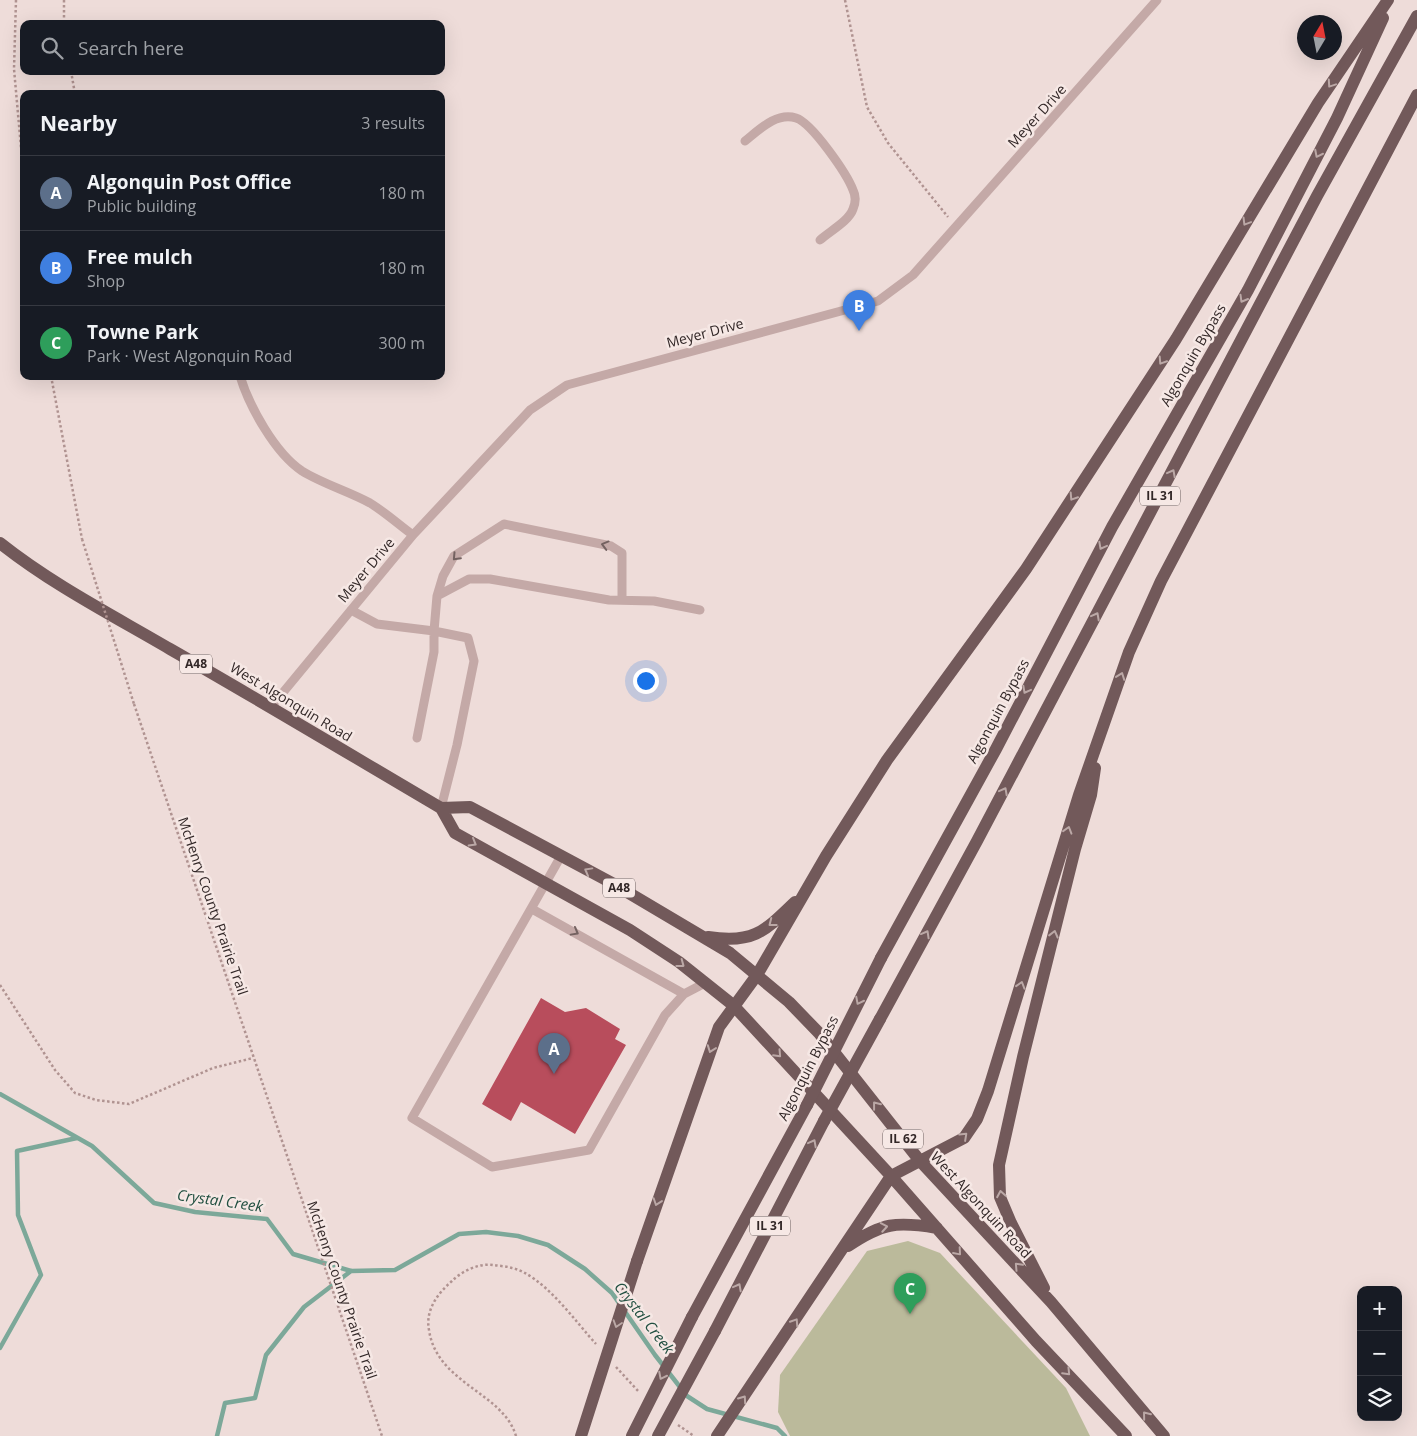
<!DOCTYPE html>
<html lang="en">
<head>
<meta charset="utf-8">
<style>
	:root { --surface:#171b24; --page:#242831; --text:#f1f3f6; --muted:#9ea1a6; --line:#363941; --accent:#93a9a4 }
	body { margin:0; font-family:"Open Sans",sans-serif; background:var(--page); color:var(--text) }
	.controls { position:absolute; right:15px; bottom:15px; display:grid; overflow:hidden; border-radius:10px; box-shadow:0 5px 20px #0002 }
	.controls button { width:45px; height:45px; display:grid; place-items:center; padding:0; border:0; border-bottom:1px solid var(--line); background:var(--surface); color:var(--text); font:25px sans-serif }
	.compass { position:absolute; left:1297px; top:15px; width:45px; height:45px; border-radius:50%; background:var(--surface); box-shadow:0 5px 20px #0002; rotate:10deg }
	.you { position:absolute; left:645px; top:680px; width:18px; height:18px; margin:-12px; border:4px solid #fff; border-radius:50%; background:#1a73e8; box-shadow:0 0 0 8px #1a73e833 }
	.badge { display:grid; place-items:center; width:32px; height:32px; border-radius:50%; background:var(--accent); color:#fff; font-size:16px; font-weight:700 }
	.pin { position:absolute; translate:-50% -41px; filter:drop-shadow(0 1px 2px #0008) }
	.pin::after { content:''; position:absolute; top:26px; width:18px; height:15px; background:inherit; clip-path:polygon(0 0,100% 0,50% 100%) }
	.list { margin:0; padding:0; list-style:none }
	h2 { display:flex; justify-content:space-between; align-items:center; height:65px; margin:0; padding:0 20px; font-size:21px }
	h2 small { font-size:16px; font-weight:400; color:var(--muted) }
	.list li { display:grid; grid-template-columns:32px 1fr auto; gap:15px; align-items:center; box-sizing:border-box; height:75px; padding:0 20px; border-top:1px solid var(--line) }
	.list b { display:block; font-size:19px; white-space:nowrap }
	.list p { margin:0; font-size:16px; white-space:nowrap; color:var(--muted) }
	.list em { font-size:16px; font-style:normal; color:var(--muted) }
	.icon { flex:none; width:28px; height:28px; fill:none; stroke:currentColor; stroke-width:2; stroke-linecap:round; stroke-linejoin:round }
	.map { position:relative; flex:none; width:1417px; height:1436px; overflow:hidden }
	.search { position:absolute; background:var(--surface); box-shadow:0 5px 20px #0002; left:20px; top:20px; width:425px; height:55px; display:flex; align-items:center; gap:12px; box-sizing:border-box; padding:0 18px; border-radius:10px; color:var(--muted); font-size:19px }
	.panel { position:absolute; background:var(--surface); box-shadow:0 5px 20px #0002; left:20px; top:90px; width:425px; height:290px; border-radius:10px }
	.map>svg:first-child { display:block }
	.green { fill:#bbba9b }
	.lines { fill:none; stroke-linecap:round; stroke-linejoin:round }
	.stream { stroke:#7ca899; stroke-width:4.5 }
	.building { fill:#b84d5c }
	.path { stroke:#b09391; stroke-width:2.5; stroke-dasharray:2.5 2.5; stroke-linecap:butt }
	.lane { stroke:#c4a9a7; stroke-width:9 }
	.primary { stroke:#72595a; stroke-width:12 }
	.path-bridge { stroke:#b09391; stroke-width:2.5; stroke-dasharray:2.5 2.5; stroke-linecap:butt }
	.primary-bridge { stroke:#72595a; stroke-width:12 }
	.oneway { stroke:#bba8a6 }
	.oneway2 { stroke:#746261 }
	.labels { text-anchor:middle; stroke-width:5; stroke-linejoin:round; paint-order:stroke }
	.shield { fill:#f6e8e5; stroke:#6d6160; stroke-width:1 }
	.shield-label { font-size:12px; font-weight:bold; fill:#322727 }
	.street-label { font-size:14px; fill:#322727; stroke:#f6e8e5 }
	.water-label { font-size:15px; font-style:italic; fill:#214f40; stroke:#f6e8e5 }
</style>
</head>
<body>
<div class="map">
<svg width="1417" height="1436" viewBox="0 0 1417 1436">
	<rect width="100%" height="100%" fill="#eedcd9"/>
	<path class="green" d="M908,1241l32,12 126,135 24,48h-300l-12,-24 2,-37 87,-124z"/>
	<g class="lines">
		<path class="stream" d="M0,1094l92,52 62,57 41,9 72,7 26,35 58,17 44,-1 64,-36 27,-2 32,4 30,9 37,24 27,24 43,62 32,41 20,13 70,19 8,8
			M0,1348l41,-73 -23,-60 -1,-64 60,-13
			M217,1436l8,-33 30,-5 11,-43 38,-48 47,-36"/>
	</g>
	<path class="building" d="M541,998l24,14 21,-4 34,21 -5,10 11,6 -51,89 -54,-32 -10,19 -29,-17z"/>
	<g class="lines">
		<path class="path" d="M16,0l-2,69 10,112
			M64,0v24
			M845,0l22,107 21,36 60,74
			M71,71l4,23
			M51,376l31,163
			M134,704l248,732
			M0,985l55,85 20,23 21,7 33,4 84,-36 40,-10
			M616,1367l23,25
			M678,1425l16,11
			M516,1436c-13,-44 -79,-52 -87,-106 -4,-20 9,-37 23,-49 10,-10 27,-18 41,-16 6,1 13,1 19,3 31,7 63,53 84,76"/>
		<path class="lane" d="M745,141c14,-11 31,-29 51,-23 16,5 51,56 57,72 3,6 3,12 0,19 -4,12 -23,22 -33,31
			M240,376c9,30 35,77 62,95 21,13 46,20 68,32 15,9 29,22 43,32
			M437,596l6,-20 11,-20 50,-32 107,22 11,7v47
			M351,610l26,14 57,7 3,-35 32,-17h21l119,21 45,1 46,9
			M271,707l142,-172 117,-125 37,-25 311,-84 35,-26 244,-275
			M417,738l17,-86v-21l34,7 6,23 -17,84 -16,63
			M561,856l-149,262 80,49 97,-17 76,-135 19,-21 21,-11
			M532,909l152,85"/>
		<path class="primary" d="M0,543c53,42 112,72 170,106 91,52 181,106 271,159l14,25 175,97 49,32 54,43 158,171 145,165 90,95
			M441,808l29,-1 142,76 118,70 59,49 30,31 101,128 131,141 113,134
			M708,937c45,7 56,-5 87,-35
			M881,958l115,-209 116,-222 136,-237 89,-172 46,-100
			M880,1019l97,-178 340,-645 100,-180
			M848,1246c34,-23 48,-25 89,-18
			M637,1261l82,-234 38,-52 69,-119 61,-96 139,-191 150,-230 142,-236 70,-103
			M1044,1288l-33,-65 -11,-26 -1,-32 24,-108 52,-208 16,-54 4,-27
			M692,1317l115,-212
			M715,1331l109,-210
			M717,1436l174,-260 73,-38 13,-19 11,-28 91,-296 50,-143 32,-71 256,-486"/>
		<path class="path-bridge" d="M82,539l52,165"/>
		<path class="primary-bridge" d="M807,1105l74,-147
			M824,1121l56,-102
			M581,1436l56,-175
			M632,1436l60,-119
			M658,1436l57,-105"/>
	</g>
	<defs><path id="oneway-chevron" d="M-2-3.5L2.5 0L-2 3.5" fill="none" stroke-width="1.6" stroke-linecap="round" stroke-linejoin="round" transform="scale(1.25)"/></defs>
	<g class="oneway">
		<use href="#oneway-chevron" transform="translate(1331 84) rotate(124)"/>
		<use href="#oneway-chevron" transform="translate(1318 154) rotate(117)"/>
		<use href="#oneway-chevron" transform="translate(1246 222) rotate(121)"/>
		<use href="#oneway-chevron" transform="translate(1243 299) rotate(120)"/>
		<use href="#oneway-chevron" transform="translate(1162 361) rotate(123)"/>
		<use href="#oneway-chevron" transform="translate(1172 473) rotate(-62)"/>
		<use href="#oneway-chevron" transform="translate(1073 497) rotate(123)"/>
		<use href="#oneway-chevron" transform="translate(1102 546) rotate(118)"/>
		<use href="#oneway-chevron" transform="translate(1096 616) rotate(-62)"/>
		<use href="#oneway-chevron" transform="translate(1121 676) rotate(-70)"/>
		<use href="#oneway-chevron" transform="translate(1026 690) rotate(118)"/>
		<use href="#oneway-chevron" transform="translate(1004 791) rotate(-62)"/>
		<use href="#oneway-chevron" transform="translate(1068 830) rotate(-73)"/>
		<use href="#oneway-chevron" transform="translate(473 843) rotate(30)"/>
		<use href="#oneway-chevron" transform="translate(588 871) rotate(-151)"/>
		<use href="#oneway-chevron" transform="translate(772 923) rotate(142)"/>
		<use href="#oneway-chevron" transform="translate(926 934) rotate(-61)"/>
		<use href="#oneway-chevron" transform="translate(1054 934) rotate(-76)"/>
		<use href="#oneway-chevron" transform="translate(681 964) rotate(37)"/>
		<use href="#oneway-chevron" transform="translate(1021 985) rotate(-73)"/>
		<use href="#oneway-chevron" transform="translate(859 1001) rotate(117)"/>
		<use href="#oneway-chevron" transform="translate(711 1049) rotate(110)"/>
		<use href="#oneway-chevron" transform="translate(778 1054) rotate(47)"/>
		<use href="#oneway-chevron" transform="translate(876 1105) rotate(-128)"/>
		<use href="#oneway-chevron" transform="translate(964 1136) rotate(-43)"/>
		<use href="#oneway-chevron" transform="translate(813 1143) rotate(-62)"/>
		<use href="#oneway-chevron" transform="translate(1001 1194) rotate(-100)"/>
		<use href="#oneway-chevron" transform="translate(657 1202) rotate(109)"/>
		<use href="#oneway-chevron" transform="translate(884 1227) rotate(-10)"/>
		<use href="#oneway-chevron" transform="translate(958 1252) rotate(49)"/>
		<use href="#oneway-chevron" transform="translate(1018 1266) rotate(-133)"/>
		<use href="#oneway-chevron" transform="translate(738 1287) rotate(-62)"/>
		<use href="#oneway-chevron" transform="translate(795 1322) rotate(-57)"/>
		<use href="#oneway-chevron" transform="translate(617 1324) rotate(108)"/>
		<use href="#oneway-chevron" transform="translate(1067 1372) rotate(46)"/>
		<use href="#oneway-chevron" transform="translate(662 1376) rotate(117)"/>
		<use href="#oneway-chevron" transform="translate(743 1399) rotate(-55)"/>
		<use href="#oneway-chevron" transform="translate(1146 1415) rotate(-129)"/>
	</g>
	<g class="oneway2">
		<use href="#oneway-chevron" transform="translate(605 545) rotate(-165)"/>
		<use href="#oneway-chevron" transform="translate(456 557) rotate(133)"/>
		<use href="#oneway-chevron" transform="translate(575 932) rotate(29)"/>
	</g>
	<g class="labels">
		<g class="shield">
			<rect x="1140" y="486.5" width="40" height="19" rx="4"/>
			<rect x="180" y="654.5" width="32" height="19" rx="4"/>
			<rect x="603" y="878.5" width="32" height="19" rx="4"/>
			<rect x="883" y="1129.5" width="40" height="19" rx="4"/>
			<rect x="750" y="1216.5" width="40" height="19" rx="4"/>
		</g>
		<g class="shield-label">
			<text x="1160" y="500">IL 31</text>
			<text x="196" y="668">A48</text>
			<text x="619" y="892">A48</text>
			<text x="903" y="1143">IL 62</text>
			<text x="770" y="1230">IL 31</text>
		</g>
		<g class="street-label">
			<text transform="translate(1037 116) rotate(-48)" y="5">Meyer Drive</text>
			<text transform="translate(705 333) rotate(-15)" y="5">Meyer Drive</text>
			<text transform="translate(1193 355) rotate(-60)" y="5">Algonquin Bypass</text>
			<text transform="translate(366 570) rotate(-50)" y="5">Meyer Drive</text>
			<text transform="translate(291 702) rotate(31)" y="5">West Algonquin Road</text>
			<text transform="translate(998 711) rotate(-62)" y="5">Algonquin Bypass</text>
			<text transform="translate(213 906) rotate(71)" y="5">McHenry County Prairie Trail</text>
			<text transform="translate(808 1068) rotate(-63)" y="5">Algonquin Bypass</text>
			<text transform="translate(981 1205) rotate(47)" y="5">West Algonquin Road</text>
			<text transform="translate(342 1290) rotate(71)" y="5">McHenry County Prairie Trail</text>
		</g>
		<g class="water-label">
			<text transform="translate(220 1201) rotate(8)" y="5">Crystal Creek</text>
			<text transform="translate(644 1318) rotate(52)" y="5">Crystal Creek</text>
		</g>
	</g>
</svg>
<div class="controls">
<button>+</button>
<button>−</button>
<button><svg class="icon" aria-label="layers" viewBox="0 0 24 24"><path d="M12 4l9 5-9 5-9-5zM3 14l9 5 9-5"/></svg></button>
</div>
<svg class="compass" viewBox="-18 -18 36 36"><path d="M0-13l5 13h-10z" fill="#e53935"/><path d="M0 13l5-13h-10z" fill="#9ea1a6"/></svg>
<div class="you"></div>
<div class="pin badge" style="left:554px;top:1074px;background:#5c6f8a">A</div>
<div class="pin badge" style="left:859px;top:331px;background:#3f7fe0">B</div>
<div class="pin badge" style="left:910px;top:1314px;background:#2e9e5b">C</div>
<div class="search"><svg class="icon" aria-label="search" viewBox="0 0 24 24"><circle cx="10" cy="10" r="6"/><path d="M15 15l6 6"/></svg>Search here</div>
<section class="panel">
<h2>Nearby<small>3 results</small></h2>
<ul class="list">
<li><span class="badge" style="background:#5c6f8a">A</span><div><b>Algonquin Post Office</b><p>Public building</p></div><em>180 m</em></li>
<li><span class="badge" style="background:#3f7fe0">B</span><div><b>Free mulch</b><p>Shop</p></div><em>180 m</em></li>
<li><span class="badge" style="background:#2e9e5b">C</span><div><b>Towne Park</b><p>Park · West Algonquin Road</p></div><em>300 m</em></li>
</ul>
</section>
</div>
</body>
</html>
